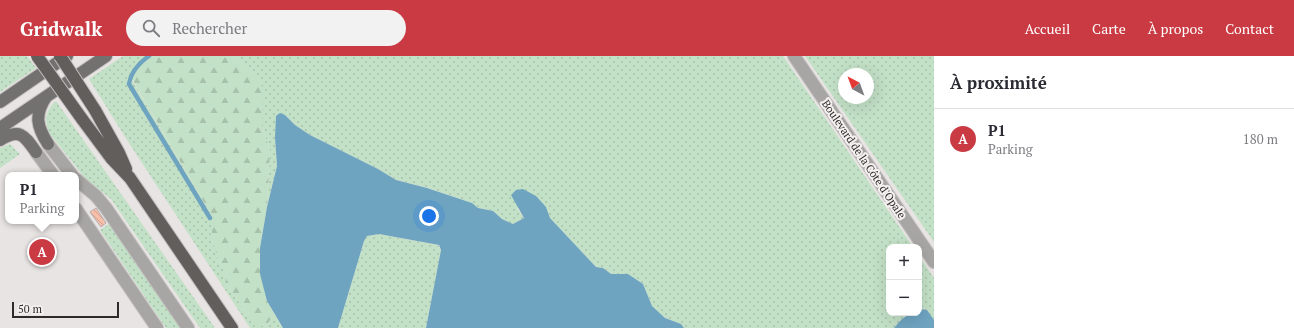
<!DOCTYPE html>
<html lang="fr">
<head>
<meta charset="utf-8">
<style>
	:root { --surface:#fff; --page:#f2f2f3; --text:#2b2b33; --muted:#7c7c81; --line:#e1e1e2; --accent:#ca3a43 }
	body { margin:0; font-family:"PT Serif",serif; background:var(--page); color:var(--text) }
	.controls { position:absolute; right:12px; bottom:12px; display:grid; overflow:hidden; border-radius:8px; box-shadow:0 4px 16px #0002 }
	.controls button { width:36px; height:36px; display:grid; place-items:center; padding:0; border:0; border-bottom:1px solid var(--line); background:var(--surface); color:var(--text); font:20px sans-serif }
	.compass { position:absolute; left:838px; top:12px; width:36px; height:36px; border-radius:50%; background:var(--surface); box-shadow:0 4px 16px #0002; rotate:319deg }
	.scale { position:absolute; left:12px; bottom:10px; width:107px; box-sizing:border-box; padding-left:4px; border:2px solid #2c2b2a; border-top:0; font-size:11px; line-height:14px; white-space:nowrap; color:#2c2b2a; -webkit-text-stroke:3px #f5f1f0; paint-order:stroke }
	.you { position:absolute; left:429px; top:160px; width:14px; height:14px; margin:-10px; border:3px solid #fff; border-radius:50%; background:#1a73e8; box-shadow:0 0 0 6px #1a73e833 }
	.badge { display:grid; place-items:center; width:26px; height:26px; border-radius:50%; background:var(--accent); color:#fff; font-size:13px; font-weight:700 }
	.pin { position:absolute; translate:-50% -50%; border:2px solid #fff; box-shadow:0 1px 4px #0006 }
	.popup { position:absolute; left:5px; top:116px; width:74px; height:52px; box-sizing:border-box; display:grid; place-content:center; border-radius:8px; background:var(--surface); filter:drop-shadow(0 1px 3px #0005); font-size:13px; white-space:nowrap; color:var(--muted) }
	.popup b { font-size:15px; color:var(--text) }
	.popup::after { content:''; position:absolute; left:50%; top:100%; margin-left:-8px; border:8px solid transparent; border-top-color:var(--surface) }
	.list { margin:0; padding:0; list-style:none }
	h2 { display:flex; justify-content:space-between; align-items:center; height:52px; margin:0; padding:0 16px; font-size:17px }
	h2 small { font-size:13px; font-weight:400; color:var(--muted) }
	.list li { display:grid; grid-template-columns:26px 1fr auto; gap:12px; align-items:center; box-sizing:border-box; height:60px; padding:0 16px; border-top:1px solid var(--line) }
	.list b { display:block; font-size:15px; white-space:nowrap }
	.list p { margin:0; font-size:13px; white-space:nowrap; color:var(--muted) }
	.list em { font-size:13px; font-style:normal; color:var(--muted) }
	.icon { flex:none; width:22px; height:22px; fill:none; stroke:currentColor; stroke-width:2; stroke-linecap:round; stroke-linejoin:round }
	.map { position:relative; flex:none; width:934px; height:272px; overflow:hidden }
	header { display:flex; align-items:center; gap:24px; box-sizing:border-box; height:56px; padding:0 20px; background:var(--accent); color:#fff }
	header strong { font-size:19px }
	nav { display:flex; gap:22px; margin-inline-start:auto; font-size:14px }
	.search { width:280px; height:36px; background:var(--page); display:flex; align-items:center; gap:10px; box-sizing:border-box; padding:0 14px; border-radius:22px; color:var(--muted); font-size:15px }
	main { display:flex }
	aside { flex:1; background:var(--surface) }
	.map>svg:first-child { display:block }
	.grass { fill:url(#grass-dots); fill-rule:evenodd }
	.forest { fill:url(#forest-firs) }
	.water { fill:#6fa4c0 }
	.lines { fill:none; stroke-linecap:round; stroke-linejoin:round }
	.stream { stroke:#6fa4c0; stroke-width:4.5 }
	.building { fill:url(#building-back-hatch); stroke:#b3afae }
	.minor-casing { stroke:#c2bfbe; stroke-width:14 }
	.major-casing { stroke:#c2bfbe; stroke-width:14 }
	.highway-casing { stroke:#c2bfbe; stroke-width:14 }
	.minor { stroke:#a7a6a5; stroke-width:12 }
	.major { stroke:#73716f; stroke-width:12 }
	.highway { stroke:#615e5c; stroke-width:12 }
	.highway-bridge-casing { stroke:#c2bfbe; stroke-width:14; stroke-linecap:butt }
	.highway-bridge { stroke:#615e5c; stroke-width:12 }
	.labels { text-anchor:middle; stroke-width:4; stroke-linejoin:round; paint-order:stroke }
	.street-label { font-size:11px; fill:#2c2b2a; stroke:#f5f1f0 }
</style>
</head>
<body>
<header>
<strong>Gridwalk</strong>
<div class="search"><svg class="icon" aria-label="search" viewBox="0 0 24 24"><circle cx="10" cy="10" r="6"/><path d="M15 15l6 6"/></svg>Rechercher</div>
<nav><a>Accueil</a><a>Carte</a><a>À propos</a><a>Contact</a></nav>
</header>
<main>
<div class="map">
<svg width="934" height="272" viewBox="0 0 934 272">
	<defs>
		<pattern id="grass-dots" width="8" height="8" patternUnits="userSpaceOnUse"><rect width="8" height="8" fill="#c3e1c7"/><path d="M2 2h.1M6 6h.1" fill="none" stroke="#a8c1ab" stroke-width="1.8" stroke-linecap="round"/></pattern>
		<pattern id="forest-firs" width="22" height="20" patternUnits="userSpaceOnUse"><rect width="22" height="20" fill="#c3e1c7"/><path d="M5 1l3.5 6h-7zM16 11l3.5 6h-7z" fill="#a8c1ab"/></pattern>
		<pattern id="building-back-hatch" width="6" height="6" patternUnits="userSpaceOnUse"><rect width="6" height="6" fill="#f6bfaa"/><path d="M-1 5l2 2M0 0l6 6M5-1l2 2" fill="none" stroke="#d3a492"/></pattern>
	</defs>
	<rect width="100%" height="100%" fill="#e8e4e3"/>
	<path class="grass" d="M0,0h27l9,12 -36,24z
		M123,0h31l-16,11 -6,13 80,136v23l7,22 6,7 1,15 21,31 18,12 10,-11 8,13h-33l-123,-188 -38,-61z
		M234,0h549l130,191h-24v66h23l-8,4 -10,11h-210l-3,-4 -16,-6 -13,-12 -9,-22 -15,-10h-17l-8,-6 -7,-1 -46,-49 -4,-11 -29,1 7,10 -11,6 -11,-5 -9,-8 -15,-3 -6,-5 -44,-15 -32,-8 -18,-11 -68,-34 -15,-10 -10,-10 -10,23 2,28 -10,41 3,-56 -8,-25v-17l-10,-39z
		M805,0h129v186zM844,18h24v24h-24z
		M56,45l159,227h-15l-89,-129 -25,-20 -37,-46c-5,-12 -3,-24 7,-32z
		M10,88l10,10 -20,14v-20z
		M109,168l71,104h-14l-66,-98z
		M379,178l59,11 3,5 -15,78h-88l26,-87 3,-5z
		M919,200l15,22v42l-7,-10 -6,-1 -2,1z"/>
	<path class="forest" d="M154,0h80l18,14 11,18 -1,38 8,25 -3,56 -7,41 7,53 8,14 -10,11h-8l-10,-12 -21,-31 -1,-15 -6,-7 -7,-22v-23l-80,-137 6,-12z"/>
	<path class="water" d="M280,57l5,2 10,10 15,10 68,34 18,11 31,8 45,15 6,5 15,3 9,8 11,5 11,-6 -13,-23 5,-5 7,-1 13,7 10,11 4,11 46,49 7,1 8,6h17l15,10 9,22 13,12 16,6 3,4h-258l15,-78 -2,-5 -60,-11 -12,2 -3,5 -26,87h-55l-16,-27 -7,-27v-26l7,-41 10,-41 -2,-28 1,-22z
		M921,253l6,1 7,10v8h-40c8,-9 12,-15 25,-15v-3z"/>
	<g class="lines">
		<path class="stream" d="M149,0c-10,7 -18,15 -20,28l81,134"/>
	</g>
	<path class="building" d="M96,152l10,15 -5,4 -11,-15z"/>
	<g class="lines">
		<defs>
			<path id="minor" d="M794,0l140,206
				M48,88l24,31
				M36,96l17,23
				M76,123l20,17 10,12 82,120
				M76,153l81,119"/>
			<path id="major" d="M46,41c-12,18 -9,30 2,47
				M0,46l67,-46
				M0,72l106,-72
				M0,84c20,-12 24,-5 36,12"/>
			<path id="highway" d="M95,54l24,43 7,16
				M82,63l29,39 19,20 102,150"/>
		</defs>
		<use href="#minor" class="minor-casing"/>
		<use href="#major" class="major-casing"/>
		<use href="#highway" class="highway-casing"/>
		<use href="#minor" class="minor"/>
		<use href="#major" class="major"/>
		<use href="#highway" class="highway"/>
		<defs>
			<path id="highway-bridge" d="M37,0l45,63
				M60,0l35,54"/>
		</defs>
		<use href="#highway-bridge" class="highway-bridge-casing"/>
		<use href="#highway-bridge" class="highway-bridge"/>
	</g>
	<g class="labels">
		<g class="street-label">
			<text transform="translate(864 103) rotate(56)" y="4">Boulevard de la Côte d'Opale</text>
		</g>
	</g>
</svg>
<div class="controls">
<button>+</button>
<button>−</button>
</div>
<svg class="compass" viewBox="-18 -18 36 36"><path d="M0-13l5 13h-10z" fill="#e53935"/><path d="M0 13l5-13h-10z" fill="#7c7c81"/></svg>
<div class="scale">50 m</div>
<div class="you"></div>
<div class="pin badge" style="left:42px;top:196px">A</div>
<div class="popup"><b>P1</b>Parking</div>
</div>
<aside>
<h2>À proximité<small></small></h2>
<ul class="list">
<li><span class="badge">A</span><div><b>P1</b><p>Parking</p></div><em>180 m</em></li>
</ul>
</aside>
</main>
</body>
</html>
